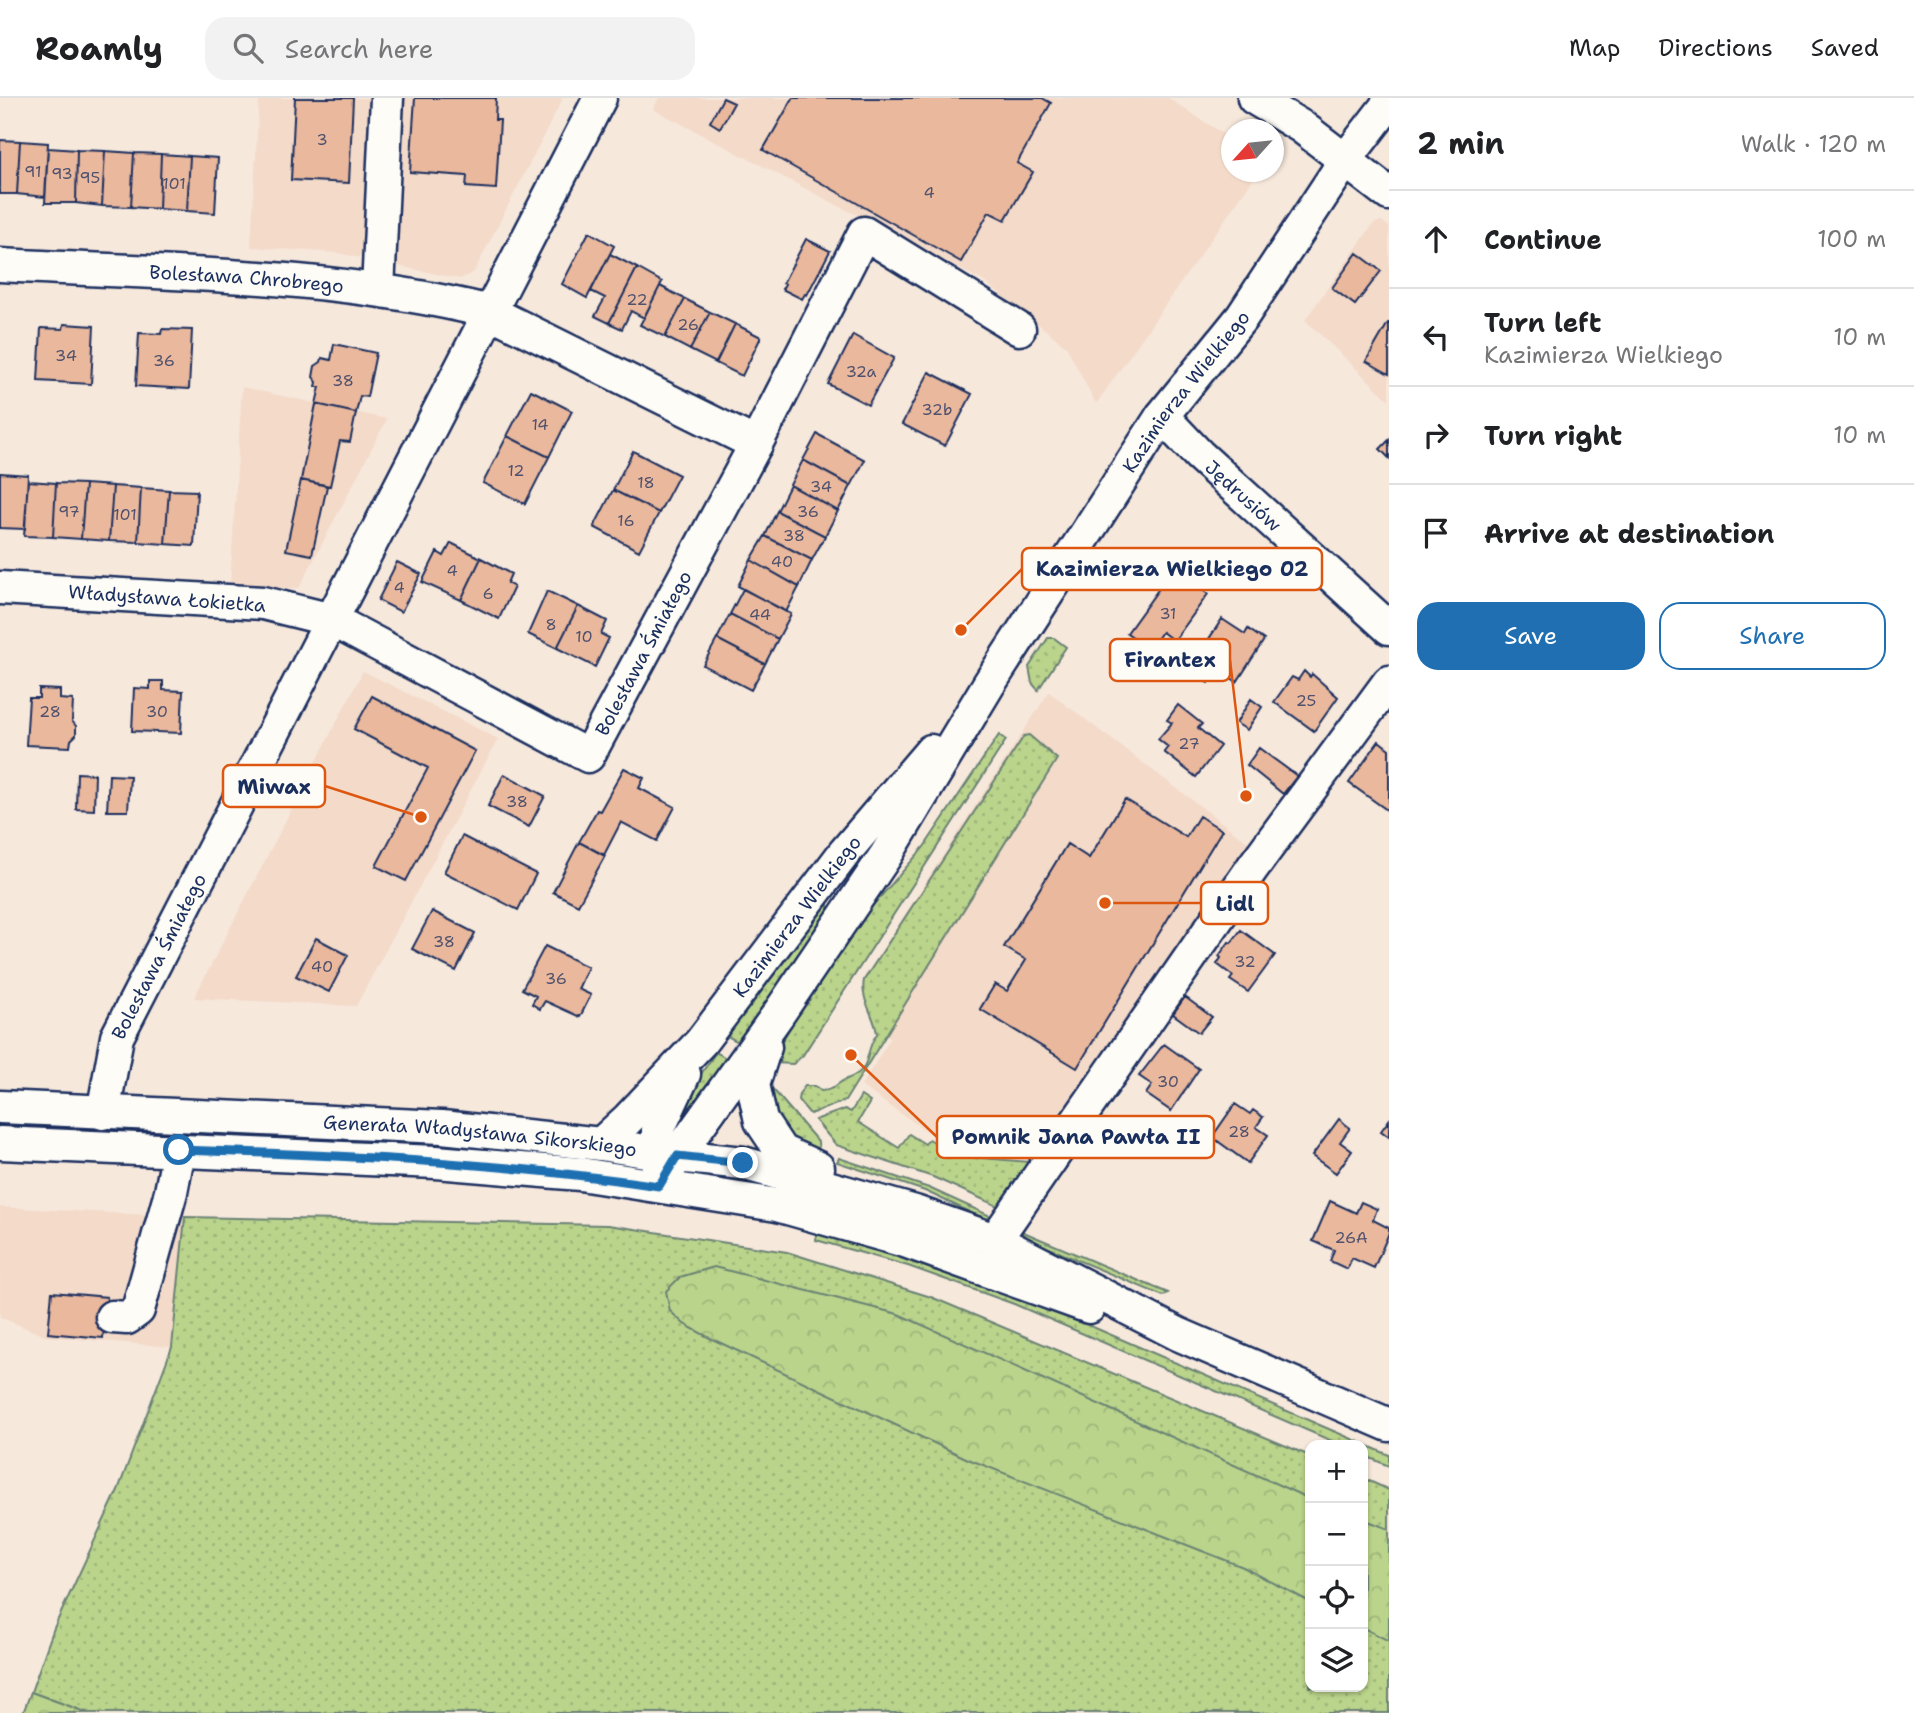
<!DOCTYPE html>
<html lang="en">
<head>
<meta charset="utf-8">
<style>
	:root { --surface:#fff; --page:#f2f2f2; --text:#202124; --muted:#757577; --line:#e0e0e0; --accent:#1f6fb2 }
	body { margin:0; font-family:"Shantell Sans",sans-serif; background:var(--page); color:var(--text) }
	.controls { position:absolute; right:21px; bottom:21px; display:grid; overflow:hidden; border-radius:14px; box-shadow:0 2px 5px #0004 }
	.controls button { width:63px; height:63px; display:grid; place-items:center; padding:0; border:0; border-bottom:2px solid var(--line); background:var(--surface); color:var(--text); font:35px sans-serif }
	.compass { position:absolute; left:1221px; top:21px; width:63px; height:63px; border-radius:50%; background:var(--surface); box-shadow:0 2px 5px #0004; rotate:243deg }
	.stop { position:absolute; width:21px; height:21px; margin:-16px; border:5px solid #1f6fb2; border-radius:50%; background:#fff }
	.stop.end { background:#1f6fb2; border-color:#fff; box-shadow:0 2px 7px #0008 }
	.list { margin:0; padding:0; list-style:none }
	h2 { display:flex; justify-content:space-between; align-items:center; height:91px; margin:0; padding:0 28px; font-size:30px }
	h2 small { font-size:23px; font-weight:400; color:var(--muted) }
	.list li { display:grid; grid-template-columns:46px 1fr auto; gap:21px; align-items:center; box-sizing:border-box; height:98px; padding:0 28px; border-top:2px solid var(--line) }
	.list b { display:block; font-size:26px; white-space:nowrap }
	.list p { margin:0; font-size:23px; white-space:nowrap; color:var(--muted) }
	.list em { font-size:23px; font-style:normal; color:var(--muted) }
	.actions { display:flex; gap:14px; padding:21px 28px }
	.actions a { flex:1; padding:16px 0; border:2px solid var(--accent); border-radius:21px; text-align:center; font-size:24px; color:var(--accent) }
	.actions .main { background:var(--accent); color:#fff }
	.icon { flex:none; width:38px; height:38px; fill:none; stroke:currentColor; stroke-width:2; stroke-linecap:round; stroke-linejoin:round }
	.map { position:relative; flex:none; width:1389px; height:1615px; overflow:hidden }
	header { display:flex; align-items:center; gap:42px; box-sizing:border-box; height:98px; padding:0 35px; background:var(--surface); border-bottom:2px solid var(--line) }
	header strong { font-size:33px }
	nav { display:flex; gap:38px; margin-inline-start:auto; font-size:24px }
	.search { width:490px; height:63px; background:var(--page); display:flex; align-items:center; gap:18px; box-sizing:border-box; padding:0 24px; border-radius:21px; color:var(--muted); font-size:26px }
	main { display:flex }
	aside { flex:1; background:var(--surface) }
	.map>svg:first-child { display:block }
	.built { fill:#f3dac9 }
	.grass { fill:url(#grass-dots); stroke:#6a8274; stroke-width:2 }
	.forest { fill:url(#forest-crowns); stroke:#6a8274; stroke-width:2 }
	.building { fill:#eab89c; stroke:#1b2f5e; stroke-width:2 }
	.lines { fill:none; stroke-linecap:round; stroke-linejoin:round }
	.minor-casing { stroke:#1b2f5e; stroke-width:37 }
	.minor { stroke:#fdfcf7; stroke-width:32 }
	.route { stroke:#1f6fb2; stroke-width:9 }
	.labels { text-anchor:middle; stroke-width:5; stroke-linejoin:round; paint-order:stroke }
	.number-label { font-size:16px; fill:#4f516e }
	.street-label { font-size:19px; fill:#1b2f5e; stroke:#fdfcf7 }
	.leader { fill:none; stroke:#de5710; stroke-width:2.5 }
	.callout-dot { fill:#de5710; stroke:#fdfcf7; stroke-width:2.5 }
	.callout { fill:#fdfcf7; stroke:#de5710; stroke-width:2.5 }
	.callout-label { font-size:21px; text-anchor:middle; font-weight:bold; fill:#1b2f5e }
</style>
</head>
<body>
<header>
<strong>Roamly</strong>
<div class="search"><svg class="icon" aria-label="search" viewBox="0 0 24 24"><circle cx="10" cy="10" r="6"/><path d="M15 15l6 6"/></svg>Search here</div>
<nav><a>Map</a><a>Directions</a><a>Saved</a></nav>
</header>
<main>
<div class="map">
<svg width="1389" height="1615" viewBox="0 0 1389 1615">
	<defs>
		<pattern id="grass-dots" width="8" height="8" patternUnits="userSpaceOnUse" patternTransform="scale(1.75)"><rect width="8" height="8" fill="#bad48b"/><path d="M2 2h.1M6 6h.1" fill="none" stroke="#9fb67a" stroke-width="1.8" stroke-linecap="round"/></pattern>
		<pattern id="forest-crowns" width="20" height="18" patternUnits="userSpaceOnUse" patternTransform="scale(1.75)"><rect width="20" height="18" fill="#bad48b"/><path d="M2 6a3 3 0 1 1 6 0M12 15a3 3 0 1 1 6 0" fill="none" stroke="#9fb67a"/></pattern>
	</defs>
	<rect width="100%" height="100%" fill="#f7e8dc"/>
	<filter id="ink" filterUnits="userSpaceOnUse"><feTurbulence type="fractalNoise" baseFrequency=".0143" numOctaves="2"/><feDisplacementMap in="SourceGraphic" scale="14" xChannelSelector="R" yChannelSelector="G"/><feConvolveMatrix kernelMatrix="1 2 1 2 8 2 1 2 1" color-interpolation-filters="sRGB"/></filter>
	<g filter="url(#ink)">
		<path class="built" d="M259,0h304l-89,174 -14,7 -122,-26 -87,-6z
			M659,0h509l63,41 1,33h26l-162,232 -30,-58 -81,-64 -332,-173z
			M1382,123l7,6v173l-84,-80 69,-97z
			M242,289l145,32 -88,169 -69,-2z
			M363,573l135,68 -142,267 -162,-8z
			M1049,594l208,157 -240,344 -156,-107 29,-47 -27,-60z
			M0,1109l185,10 -13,130 -127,-11 -45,-19z"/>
		<path class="grass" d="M1048,540h6l12,9 -28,43 -6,-7 -3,-16z
			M999,637l7,5 -203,315 -10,9 -18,-1 3,-14 12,-22 49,-75 29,-41 56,-64z
			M1029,637l28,24 -212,342 -35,13 -12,-14 1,-6 6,-8h10l6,5c17,-2 14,-8 26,-12 28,-11 15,-25 30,-45 -2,-19 -17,-34 -13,-54l160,-244z
			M825,805h3v8l-88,132 -13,-7z
			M716,954l13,8 -37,52 -3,-1c-1,-23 15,-41 27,-59z
			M771,989l47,55 1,12 -18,-4 -26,-30z
			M861,998l9,6 -12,20 41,26 10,-14 16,10 4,-5 30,17 70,6 3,-4 2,2 -32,48 -69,-31 -97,-32 -21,-25 30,-11 6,3z
			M839,1060l90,30 68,31 -4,4 -68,-32 -88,-29z
			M185,1119l423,8 179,27 144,45 379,159v231h53v-209l26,12v223h-1301l-57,-21 23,-64 64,-138 54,-143z
			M817,1130l195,64 377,163v11l-26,-11v-10h-22l-327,-141 -106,-38 -92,-26z
			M1014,1130l154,65 -5,3 -145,-61z"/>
		<path class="forest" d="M714,1169l184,47 412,185v103l-67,-35 -275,-108 -260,-122 -24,-13 -14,-13 -4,-20 14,-14z
			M1363,1421l26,10v112l-26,-13z
			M31,1594l57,21h-65z"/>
		<path class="building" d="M295,0h58l-4,85 -58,-3z
			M415,0h81l-1,22h5l-4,69 -30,-2 1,-11 -57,-4z
			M723,0l11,5 -14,25 -10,-6z
			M793,0h249l9,5 -34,60 16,9 -28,48 -16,-8 -28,50 -198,-112z
			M0,42l20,1 -3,53h-17z
			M20,43l28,2 -3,54 -28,-3z
			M48,50l29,2 -1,53h-31z
			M77,52l28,1 -3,55 -26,-3z
			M105,53l29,2 -3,54 -29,-1z
			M134,55l27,1 -2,55 -28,-2z
			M161,56l29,2 -3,55 -28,-2z
			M190,58l28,2 -3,55 -28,-2z
			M589,134l25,14 -27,52 -25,-14z
			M806,141l24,12 -23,44 -2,-1 -3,5 -20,-10 3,-5 -2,-1z
			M1357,155l24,18 -26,34 -23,-17z
			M610,156l27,14 -28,55 -14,-7 10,-18 -14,-7z
			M637,170l25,14 -18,36 -13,-7 -9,18 -13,-6z
			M660,188l25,13 -20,38 -25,-12z
			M685,201l25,13 -20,38 -25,-13z
			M710,214l25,12 -19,39 -26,-13z
			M1388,225h1v51l-23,-13z
			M64,226l30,2 -3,58 -53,-3 3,-53 22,1z
			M735,226l26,13 -19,39 -26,-13z
			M162,231l30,1 -3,59 -53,-3 3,-53 22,1z
			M853,237l41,23 -26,47 -40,-21z
			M334,246l42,9 -9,44 -7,-1 -4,17 -40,-9 4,-17h-4l1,-5 -4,-5 2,-11 6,-4 1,-4 9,2z
			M929,274l43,22 -27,52 -43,-22z
			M531,292l41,21 -23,46 -42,-21z
			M316,306l40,9 -6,29 -10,-1 -10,45 -29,-6z
			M817,336l48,26 -14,26 -48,-26z
			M507,338l42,21 -24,47 -42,-21z
			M1389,342v18l-9,-9z
			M633,353l46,24 -20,38 -46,-23z
			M803,362l48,26 -13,25 -48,-26z
			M0,375l28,2 -3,54 -25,-1z
			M301,382l26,6 -15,69 -26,-5z
			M28,383l28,2 -3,54 -29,-1z
			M56,385l29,1 -4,55 -28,-2z
			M85,386l28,2 -4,55 -28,-2z
			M790,387l48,26 -13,25 -48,-25z
			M113,388l28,2 -3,54 -29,-1z
			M141,390l28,2 -4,54 -27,-2z
			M169,392l28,1 -3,55 -29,-2z
			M613,392l46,23 -20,38 -45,-24z
			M777,413l48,25 -13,24 -47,-24z
			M765,438l47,24 -13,27 -48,-27z
			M451,445l30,15 -20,42 -39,-18 15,-30 7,4z
			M481,460l30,16 -4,9 7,4 -15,32 -38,-19z
			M751,462l48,27 -13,25 -48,-26z
			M397,464l24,12 -20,38 -23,-12z
			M1173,471l35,25 -34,47 -12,-9 -12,17 -23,-16z
			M743,491l48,25 -13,25 -48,-25z
			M547,493l31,15 -21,42 -29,-14z
			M578,508l29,15 -6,13 8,4 -14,29 -38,-19z
			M730,516l48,25 -13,25 -48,-25z
			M1222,521l23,15 3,-5 16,11 -27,42 -13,-9 -3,4 -7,-3 -6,9 -20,-12z
			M717,541l48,25 -14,26 -48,-25z
			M1304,573l6,6 2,-3 26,23 -24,34 -40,-29 18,-25 6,3z
			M150,583h13v9l20,1 -2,42 -49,-2 2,-43 16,1z
			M39,591l21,1v9l13,1 -1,21 4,5v9l-5,5 -1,7 -44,-2 3,-47h10z
			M372,598l103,55 -69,130 -30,-15 52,-98 -74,-39z
			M1251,601l11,8 -15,23 -11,-7z
			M1178,607l24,19 -4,4 22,18 -24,31 -32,-25 4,-5 -10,-8 14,-16 -5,-3z
			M1379,643l10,8v58l-2,3 -38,-27z
			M1259,650l38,28 -14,18 -36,-29z
			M624,670l20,10 -5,10 36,19 -18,34 -36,-19 -17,33 -25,-13 18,-32 3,1z
			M77,675l18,1 -1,36 -18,-1z
			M504,676l41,22 -16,31 -41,-21z
			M109,677l21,1 -2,35h-21z
			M1125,701l61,38 13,-21 23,14 -145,238 -97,-59 15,-25 12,7 19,-31 -22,-13 63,-103 22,14z
			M462,738l74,38 -18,36 -74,-38z
			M579,744l26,14 -27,49 -25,-13z
			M432,813l43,22 -19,38 -44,-22z
			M1241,832l34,25 -27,37 -18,-12 3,-4 -16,-12 4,-6 -2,-2 10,-14 2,1z
			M316,840l32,17 -19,37 -33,-16z
			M545,848l43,21 -10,22 13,6 -11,22 -35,-16 -5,8 -8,-5 4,-8 -14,-7z
			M1185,899l27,20 -13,16 -26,-19z
			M1164,946l35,25 -28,42 -25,-17 6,-9 -13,-9z
			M1235,1006l15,10 3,-4 10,7 -7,10 12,8 -20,28 -36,-26z
			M1339,1021l11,9 -10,14 12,9 -16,22 -24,-17z
			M1389,1022v17l-8,-6z
			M1330,1103l26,12 5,-11 16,7 -4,11 16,8v5l-15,35 -22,-10 -5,11 -17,-8 4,-11 -21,-9z
			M52,1194l55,5 -4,41 -55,-5z"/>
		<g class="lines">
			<defs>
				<g id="minor">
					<path d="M1254,0l48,29 87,67"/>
					<path id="s1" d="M0,167c163,9 330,7 490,47l266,132 -168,312 -256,-136 -69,-17 -263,-15"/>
					<path d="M378,192l9,-192"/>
					<path id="s2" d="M1162,318l37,39 190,173"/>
					<path d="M756,346l108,-211 155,96"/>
					<path d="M765,949l-12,37 8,37 20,30 37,17"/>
					<path id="s3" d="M0,1009l442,20 159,17 76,12 66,7 172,49 80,28 183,94 211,91"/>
					<path id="s4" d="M103,1015l14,-76 483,-939"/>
					<path d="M0,1045l436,19 144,12 197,31 128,36 184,66"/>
					<path id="s5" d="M601,1046l27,-25 73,-77 144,-190 86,-101"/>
					<path d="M658,1076v-44l26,-56"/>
					<path id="s6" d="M659,1088l18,-30 100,-140 109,-161 103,-171 173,-268 80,-99 104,-158 43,-56"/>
					<path d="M995,1142l258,-373 136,-185"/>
					<path d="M112,1219l15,1 11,-8 33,-118 8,-42"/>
				</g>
			</defs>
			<use href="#minor" class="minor-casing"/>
			<use href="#minor" class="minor"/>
		</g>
	</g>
	<g class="lines" filter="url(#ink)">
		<path class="route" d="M179,1052c161,5 321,12 480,36l18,-30 66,7"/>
	</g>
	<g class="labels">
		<g class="number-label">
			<text x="322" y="47">3</text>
			<text x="33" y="79">91</text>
			<text x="62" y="81">93</text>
			<text x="90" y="85">95</text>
			<text x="174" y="91">101</text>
			<text x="929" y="100">4</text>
			<text x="637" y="207">22</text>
			<text x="688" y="232">26</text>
			<text x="66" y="263">34</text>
			<text x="164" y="268">36</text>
			<text x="861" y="279">32a</text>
			<text x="343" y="288">38</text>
			<text x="937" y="317">32b</text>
			<text x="540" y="332">14</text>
			<text x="516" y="378">12</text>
			<text x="646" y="390">18</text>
			<text x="821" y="394">34</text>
			<text x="69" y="419">97</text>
			<text x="808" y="419">36</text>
			<text x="125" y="422">101</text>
			<text x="626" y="428">16</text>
			<text x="794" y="443">38</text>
			<text x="782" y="469">40</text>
			<text x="452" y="478">4</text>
			<text x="399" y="495">4</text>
			<text x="488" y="501">6</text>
			<text x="1168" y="521">31</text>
			<text x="760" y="522">44</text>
			<text x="551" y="532">8</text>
			<text x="584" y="544">10</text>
			<text x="1306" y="608">25</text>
			<text x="50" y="619">28</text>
			<text x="157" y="619">30</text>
			<text x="1189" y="651">27</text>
			<text x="517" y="709">38</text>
			<text x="444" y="849">38</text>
			<text x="1245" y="869">32</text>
			<text x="322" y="874">40</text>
			<text x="556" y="886">36</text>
			<text x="1168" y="989">30</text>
			<text x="1239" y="1039">28</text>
			<text x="1351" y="1145">26A</text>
		</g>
		<g class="street-label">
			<text dy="7" stroke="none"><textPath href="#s1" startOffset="247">Bolesława Chrobrego</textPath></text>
			<text dy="7" stroke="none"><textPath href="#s6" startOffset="954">Kazimierza Wielkiego</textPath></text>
			<text dy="7" stroke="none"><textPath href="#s2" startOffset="114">Jędrusiów</textPath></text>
			<text transform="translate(167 500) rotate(4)" y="7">Władysława Łokietka</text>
			<text transform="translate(643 555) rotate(-62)" y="7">Bolesława Śmiałego</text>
			<text dy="7" stroke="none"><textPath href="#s5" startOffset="301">Kazimierza Wielkiego</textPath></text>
			<text dy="7" stroke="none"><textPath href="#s4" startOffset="168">Bolesława Śmiałego</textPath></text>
			<text dy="7" stroke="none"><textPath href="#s3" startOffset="481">Generała Władysława Sikorskiego</textPath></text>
		</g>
	</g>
	<path class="leader" d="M961 532L1022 471M1246 698L1230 562M421 719L325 688M1105 805L1201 805M851 957L937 1039"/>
	<g class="callout-dot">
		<circle cx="961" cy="532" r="7"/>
		<circle cx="1246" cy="698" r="7"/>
		<circle cx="421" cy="719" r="7"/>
		<circle cx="1105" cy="805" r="7"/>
		<circle cx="851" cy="957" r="7"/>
	</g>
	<g class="callout">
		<rect x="1022" y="450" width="300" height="42" rx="7"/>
		<rect x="1110" y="541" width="120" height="42" rx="7"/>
		<rect x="223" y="667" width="102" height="42" rx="7"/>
		<rect x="1201" y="784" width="67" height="42" rx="7"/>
		<rect x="937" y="1018" width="277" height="42" rx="7"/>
	</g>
	<g class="callout-label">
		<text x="1172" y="478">Kazimierza Wielkiego 02</text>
		<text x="1170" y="569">Firantex</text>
		<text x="274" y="696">Miwax</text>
		<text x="1235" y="813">Lidl</text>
		<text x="1076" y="1046">Pomnik Jana Pawła II</text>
	</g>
</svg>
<div class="controls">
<button>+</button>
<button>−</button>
<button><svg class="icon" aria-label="locate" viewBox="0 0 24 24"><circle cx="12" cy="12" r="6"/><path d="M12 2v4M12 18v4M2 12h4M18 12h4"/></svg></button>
<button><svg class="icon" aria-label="layers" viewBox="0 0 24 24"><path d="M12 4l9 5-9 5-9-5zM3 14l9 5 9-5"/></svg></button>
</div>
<svg class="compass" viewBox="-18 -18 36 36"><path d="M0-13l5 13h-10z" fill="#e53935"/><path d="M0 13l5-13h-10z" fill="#757577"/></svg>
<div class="stop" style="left:179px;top:1052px"></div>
<div class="stop end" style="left:743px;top:1065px"></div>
</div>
<aside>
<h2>2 min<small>Walk · 120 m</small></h2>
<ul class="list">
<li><svg class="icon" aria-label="ahead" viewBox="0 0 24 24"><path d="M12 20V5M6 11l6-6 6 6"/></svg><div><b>Continue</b></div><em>100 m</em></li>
<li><svg class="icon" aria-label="left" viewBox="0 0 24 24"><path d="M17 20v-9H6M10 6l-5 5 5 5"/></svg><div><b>Turn left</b><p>Kazimierza Wielkiego</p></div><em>10 m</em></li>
<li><svg class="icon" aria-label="right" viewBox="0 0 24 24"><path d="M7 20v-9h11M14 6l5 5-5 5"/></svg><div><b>Turn right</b></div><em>10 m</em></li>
<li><svg class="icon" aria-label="arrive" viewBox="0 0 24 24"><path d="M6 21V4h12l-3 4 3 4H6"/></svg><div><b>Arrive at destination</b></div></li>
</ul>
<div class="actions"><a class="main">Save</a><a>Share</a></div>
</aside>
</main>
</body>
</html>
